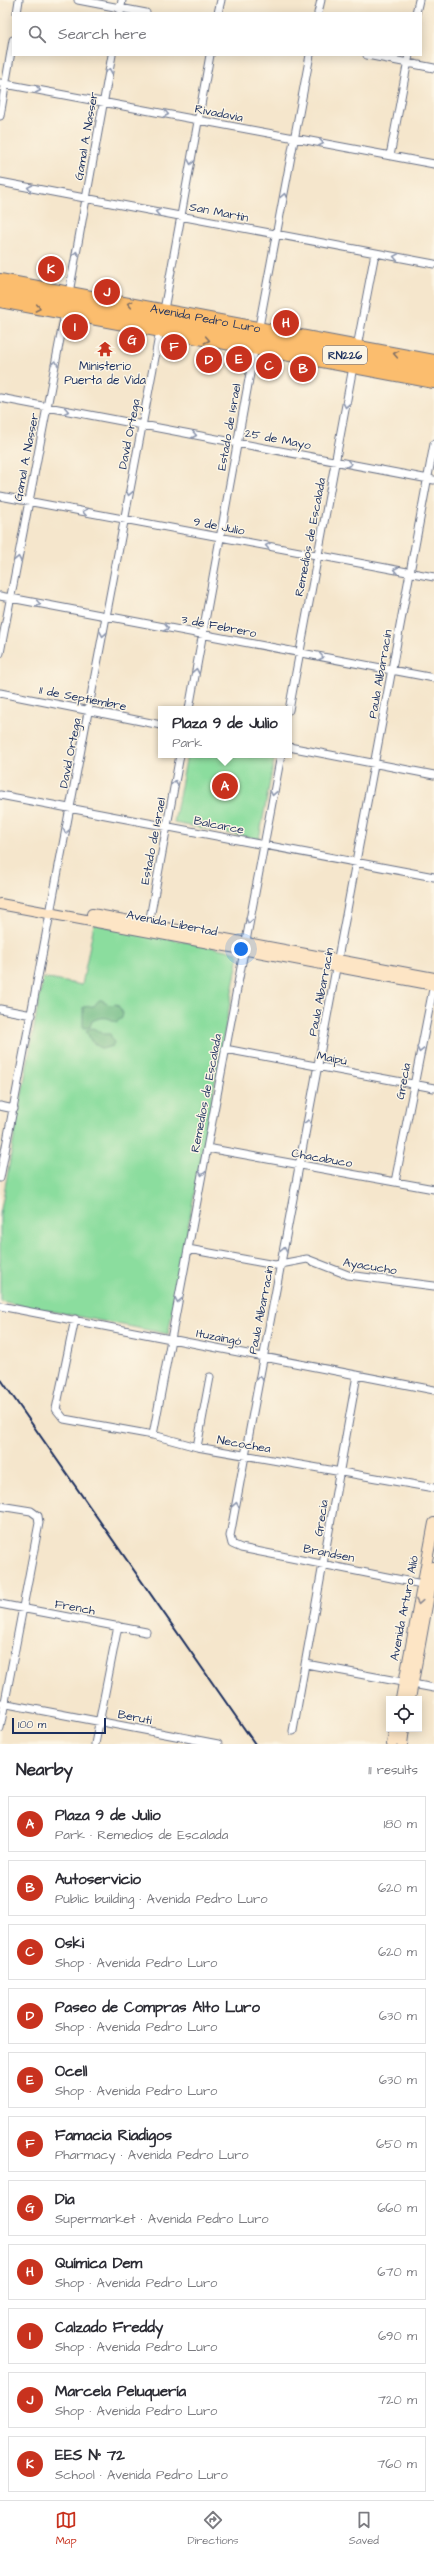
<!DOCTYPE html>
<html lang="en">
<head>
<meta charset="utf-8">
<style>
	:root { --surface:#fff; --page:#f7f7f7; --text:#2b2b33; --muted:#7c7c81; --line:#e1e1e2; --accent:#c8321e }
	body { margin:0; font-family:"Architects Daughter",sans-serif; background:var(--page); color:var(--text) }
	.controls { position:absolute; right:12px; bottom:12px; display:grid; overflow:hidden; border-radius:0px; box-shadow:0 2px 10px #0003 }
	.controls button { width:36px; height:36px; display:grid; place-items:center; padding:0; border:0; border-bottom:1px solid var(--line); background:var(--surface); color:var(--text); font:20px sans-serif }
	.scale { position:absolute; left:12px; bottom:10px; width:94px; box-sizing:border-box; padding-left:4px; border:2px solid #1b2f5e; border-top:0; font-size:11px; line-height:14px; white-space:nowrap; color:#1b2f5e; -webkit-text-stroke:3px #fcf5e5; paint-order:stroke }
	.you { position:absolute; left:241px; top:949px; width:14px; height:14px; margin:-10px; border:3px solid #fff; border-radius:50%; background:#1a73e8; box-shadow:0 0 0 6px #1a73e833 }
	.badge { display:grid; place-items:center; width:26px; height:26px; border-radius:50%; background:var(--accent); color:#fff; font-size:13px; font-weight:700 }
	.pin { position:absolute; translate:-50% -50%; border:2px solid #fff; box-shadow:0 1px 4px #0006 }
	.popup { position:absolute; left:158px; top:706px; width:134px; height:52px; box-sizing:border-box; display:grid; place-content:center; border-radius:0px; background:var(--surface); filter:drop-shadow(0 1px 3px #0005); font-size:13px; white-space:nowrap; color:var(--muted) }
	.popup b { font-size:15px; color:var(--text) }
	.popup::after { content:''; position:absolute; left:50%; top:100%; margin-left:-8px; border:8px solid transparent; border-top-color:var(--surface) }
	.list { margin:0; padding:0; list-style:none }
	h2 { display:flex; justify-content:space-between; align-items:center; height:52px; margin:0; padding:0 16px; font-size:17px }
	h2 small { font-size:13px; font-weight:400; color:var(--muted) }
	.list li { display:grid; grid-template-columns:26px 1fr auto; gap:12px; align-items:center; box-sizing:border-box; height:56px; margin:0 8px 8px; padding:0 8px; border:1px solid var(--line); border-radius:0px }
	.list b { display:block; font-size:15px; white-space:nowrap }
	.list p { margin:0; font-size:13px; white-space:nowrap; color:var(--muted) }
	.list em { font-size:13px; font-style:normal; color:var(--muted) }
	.icon { flex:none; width:22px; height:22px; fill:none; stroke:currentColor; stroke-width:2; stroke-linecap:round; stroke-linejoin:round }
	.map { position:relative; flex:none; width:434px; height:1744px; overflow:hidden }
	.search { position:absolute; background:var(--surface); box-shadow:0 2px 10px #0003; left:12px; right:12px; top:12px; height:44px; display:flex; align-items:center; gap:10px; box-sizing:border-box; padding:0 14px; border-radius:0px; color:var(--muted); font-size:15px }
	.sheet { height:756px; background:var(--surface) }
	nav { display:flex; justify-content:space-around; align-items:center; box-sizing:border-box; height:56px; border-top:1px solid var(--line); background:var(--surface); font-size:11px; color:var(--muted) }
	nav a { display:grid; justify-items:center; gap:2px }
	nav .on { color:var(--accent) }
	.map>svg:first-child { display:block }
	.green { fill:#8bdd9e; stroke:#53867e }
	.forest { fill:#70bc85; stroke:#467672 }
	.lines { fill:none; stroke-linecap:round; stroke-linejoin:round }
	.minor-casing { stroke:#676f84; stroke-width:9 }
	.secondary-casing { stroke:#676f84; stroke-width:12 }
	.trunk-casing { stroke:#676f84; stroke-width:14 }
	.minor { stroke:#fff; stroke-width:7 }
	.secondary { stroke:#fde5c5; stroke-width:10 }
	.trunk { stroke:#fbbd6e; stroke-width:12 }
	.rail { stroke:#1b2f5e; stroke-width:2 }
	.oneway { stroke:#8d97ae }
	.oneway2 { stroke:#806f65 }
	.oneway3 { stroke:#8c8a92 }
	.labels { text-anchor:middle; stroke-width:3; stroke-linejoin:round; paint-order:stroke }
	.shield { fill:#fcf5e5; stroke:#5e6a86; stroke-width:1 }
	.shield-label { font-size:11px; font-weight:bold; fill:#1b2f5e }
	.street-label { font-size:12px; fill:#1b2f5e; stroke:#fcf5e5 }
	.poi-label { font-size:12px; fill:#1b2f5e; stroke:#fcf5e5 }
</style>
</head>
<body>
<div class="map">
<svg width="434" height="1744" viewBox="0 0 434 1744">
	<rect width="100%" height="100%" fill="#fcf5e5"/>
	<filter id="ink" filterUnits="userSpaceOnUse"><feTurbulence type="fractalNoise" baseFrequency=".025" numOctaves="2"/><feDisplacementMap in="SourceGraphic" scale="8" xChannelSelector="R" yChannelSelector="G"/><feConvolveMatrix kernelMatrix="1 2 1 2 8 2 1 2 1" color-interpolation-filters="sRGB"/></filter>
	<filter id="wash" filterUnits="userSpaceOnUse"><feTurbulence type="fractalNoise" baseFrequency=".012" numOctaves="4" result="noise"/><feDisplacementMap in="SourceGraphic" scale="16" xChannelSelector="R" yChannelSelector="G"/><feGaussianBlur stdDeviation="0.9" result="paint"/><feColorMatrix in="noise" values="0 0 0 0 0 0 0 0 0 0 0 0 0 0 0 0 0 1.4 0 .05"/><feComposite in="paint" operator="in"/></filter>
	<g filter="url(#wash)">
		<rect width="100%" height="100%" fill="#f5e6cc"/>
		<path class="green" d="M187,755h88l-16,84 -85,-16z
			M94,924l143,28 2,3 -71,379 -168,-33v-86l43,-237 39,7z"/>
		<path class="forest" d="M99,1000h3l7,5 8,-1 6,9 -1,5 -6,4c-8,-5 -14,-6 -24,-1l-2,6 -7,1v-21l11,-1z
			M93,1028l10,6h7l4,9 -2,3 -10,3 -11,-8 -5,-11z"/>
	</g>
	<g filter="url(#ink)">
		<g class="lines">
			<defs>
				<path id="minor" d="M78,0l68,13
					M17,13l2,-13
					M120,13l2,-13
					M218,13l3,-13
					M318,13l3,-13
					M416,13l3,-13
					M367,55l67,13
					M0,83l434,81
					M0,116l13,-76
					M390,156l19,-101
					M0,182l434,82
					M69,293l43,-238
					M164,310l46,-255
					M258,332l52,-277
					M357,347l18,-94
					M0,398l434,82
					M0,496l434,81
					M0,596l434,82
					M0,653l65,-340
					M0,693l161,32
					M189,709l66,-363
					M289,710l64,-343
					M289,747l145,28
					M0,795l434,82
					M148,929l32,-174
					M0,1009l32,6
					M225,1049l209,39
					M0,1106l14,3
					M207,1148l227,41
					M0,1178l160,-847
					M395,1182l39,-198
					M188,1249l87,16 32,-6 41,16 86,11
					M0,1306l434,84
					M75,1319l-19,90 8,10 89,16 44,12 237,41
					M153,1435l128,-680
					M197,1447l13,-70
					M0,1506l31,5 7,5 1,7 -39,205
					M422,1584l-181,-36 -9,-4 -2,-8 204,-1092
					M0,1604l146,28
					M306,1664l128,24
					M2,1703l216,41
					M293,1731l64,-356
					M95,1744l23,-118"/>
				<path id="secondary" d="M0,904l434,81
					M92,914l342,64
					M401,1699l33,-176
					M410,1699l24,-132
					M392,1744l3,-15
					M402,1744l2,-15"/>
				<g id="trunk">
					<path id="s1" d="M0,280l434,81"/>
					<path d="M0,291l434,81"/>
					<path d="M0,301l434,81"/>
				</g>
			</defs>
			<use href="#minor" class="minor-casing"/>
			<use href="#secondary" class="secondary-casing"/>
			<use href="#trunk" class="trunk-casing"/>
			<use href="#minor" class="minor"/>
			<use href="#secondary" class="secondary"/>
			<use href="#trunk" class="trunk"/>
			<path class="rail" d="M0,1378l255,366"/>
		</g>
		<defs><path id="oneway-chevron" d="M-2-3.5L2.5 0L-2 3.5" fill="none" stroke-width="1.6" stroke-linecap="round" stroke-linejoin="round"/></defs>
		<g class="oneway">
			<use href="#oneway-chevron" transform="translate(109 71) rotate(-80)"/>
			<use href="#oneway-chevron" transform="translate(38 90) rotate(11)"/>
			<use href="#oneway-chevron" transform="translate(166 114) rotate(11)"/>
			<use href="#oneway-chevron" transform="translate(321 143) rotate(11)"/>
			<use href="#oneway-chevron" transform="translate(191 162) rotate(100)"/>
			<use href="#oneway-chevron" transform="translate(30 188) rotate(-169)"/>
			<use href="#oneway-chevron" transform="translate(284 196) rotate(-79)"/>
			<use href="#oneway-chevron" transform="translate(158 212) rotate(-169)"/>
			<use href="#oneway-chevron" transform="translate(76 254) rotate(-80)"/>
			<use href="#oneway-chevron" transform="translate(396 257) rotate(-170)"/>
			<use href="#oneway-chevron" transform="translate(55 363) rotate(-79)"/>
			<use href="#oneway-chevron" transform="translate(346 405) rotate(101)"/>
			<use href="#oneway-chevron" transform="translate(66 411) rotate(11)"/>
			<use href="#oneway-chevron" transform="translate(194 435) rotate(11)"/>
			<use href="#oneway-chevron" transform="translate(349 464) rotate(11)"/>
			<use href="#oneway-chevron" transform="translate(129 493) rotate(101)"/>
			<use href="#oneway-chevron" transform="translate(85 512) rotate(-169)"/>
			<use href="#oneway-chevron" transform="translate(268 546) rotate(-170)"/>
			<use href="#oneway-chevron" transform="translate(18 559) rotate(-79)"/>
			<use href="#oneway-chevron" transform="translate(396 570) rotate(-169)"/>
			<use href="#oneway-chevron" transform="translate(38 604) rotate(11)"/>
			<use href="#oneway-chevron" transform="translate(166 628) rotate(11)"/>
			<use href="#oneway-chevron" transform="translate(103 634) rotate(100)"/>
			<use href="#oneway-chevron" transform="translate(321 657) rotate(11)"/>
			<use href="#oneway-chevron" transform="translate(196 671) rotate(-79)"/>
			<use href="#oneway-chevron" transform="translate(175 783) rotate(-79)"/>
			<use href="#oneway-chevron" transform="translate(273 793) rotate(101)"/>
			<use href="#oneway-chevron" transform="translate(66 831) rotate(101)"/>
			<use href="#oneway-chevron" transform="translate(249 921) rotate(101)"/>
			<use href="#oneway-chevron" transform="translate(420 1050) rotate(102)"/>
			<use href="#oneway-chevron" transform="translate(308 1122) rotate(-80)"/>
			<use href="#oneway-chevron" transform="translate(202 1173) rotate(101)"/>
			<use href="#oneway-chevron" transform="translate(284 1250) rotate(-79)"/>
			<use href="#oneway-chevron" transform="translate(178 1300) rotate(101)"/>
			<use href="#oneway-chevron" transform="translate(260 1378) rotate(-79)"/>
			<use href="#oneway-chevron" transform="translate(236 1505) rotate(-80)"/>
		</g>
		<g class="oneway2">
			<use href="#oneway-chevron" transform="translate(130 304) rotate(-169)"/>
			<use href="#oneway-chevron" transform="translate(38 308) rotate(11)"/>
			<use href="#oneway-chevron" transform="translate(207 340) rotate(11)"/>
			<use href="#oneway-chevron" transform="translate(396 354) rotate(-169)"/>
		</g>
		<use class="oneway3" href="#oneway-chevron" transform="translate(419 1602) rotate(100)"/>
	</g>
	<defs>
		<symbol id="temple-bare" viewBox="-9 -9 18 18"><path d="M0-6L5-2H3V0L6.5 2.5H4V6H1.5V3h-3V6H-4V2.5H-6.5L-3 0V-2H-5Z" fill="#c8321e" stroke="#fcf5e5" stroke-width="2.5" paint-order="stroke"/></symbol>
	</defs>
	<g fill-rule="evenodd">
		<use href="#temple-bare" x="94" y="338" width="22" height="22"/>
	</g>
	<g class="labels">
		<rect class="shield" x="323" y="346" width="44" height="18" rx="3"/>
		<g class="shield-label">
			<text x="345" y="359">RN226</text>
		</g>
		<g class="street-label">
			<text transform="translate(219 113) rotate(11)" y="4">Rivadavia</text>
			<text transform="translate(86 136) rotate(-80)" y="4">Gamal A. Nasser</text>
			<text transform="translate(219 212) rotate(11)" y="4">San Martín</text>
			<text dy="4" stroke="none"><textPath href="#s1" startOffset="209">Avenida Pedro Luro</textPath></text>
			<text transform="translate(229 427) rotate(-80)" y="4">Estado de Israel</text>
			<text transform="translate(129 434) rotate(-79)" y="4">David Ortega</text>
			<text transform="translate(278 439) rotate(11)" y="4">25 de Mayo</text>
			<text transform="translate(26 457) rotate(-79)" y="4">Gamal A. Nasser</text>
			<text transform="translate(219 526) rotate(11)" y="4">9 de Julio</text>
			<text transform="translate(310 537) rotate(-79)" y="4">Remedios de Escalada</text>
			<text transform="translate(219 626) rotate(11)" y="4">3 de Febrero</text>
			<text transform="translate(380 674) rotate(-80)" y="4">Paula Albarracín</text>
			<text transform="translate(83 698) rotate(11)" y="4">11 de Septiembre</text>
			<text transform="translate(70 753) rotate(-79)" y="4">David Ortega</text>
			<text transform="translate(219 825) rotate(11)" y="4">Balcarce</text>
			<text transform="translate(153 841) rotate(-79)" y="4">Estado de Israel</text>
			<text transform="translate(172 923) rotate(11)" y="4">Avenida Libertad</text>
			<text transform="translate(321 992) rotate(-79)" y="4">Paula Albarracín</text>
			<text transform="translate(332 1058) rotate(11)" y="4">Maipú</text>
			<text transform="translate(403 1081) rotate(-79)" y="4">Grecia</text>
			<text transform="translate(206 1093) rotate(-79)" y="4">Remedios de Escalada</text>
			<text transform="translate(322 1158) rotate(10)" y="4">Chacabuco</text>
			<text transform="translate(370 1266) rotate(9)" y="4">Ayacucho</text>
			<text transform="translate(261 1310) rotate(-79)" y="4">Paula Albarracín</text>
			<text transform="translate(219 1337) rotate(11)" y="4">Ituzaingó</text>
			<text transform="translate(244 1444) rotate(10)" y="4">Necochea</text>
			<text transform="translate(321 1518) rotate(-81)" y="4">Grecia</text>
			<text transform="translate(329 1553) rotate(11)" y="4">Brandsen</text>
			<text transform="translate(75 1607) rotate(10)" y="4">French</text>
			<text transform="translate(404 1608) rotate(-79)" y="4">Avenida Arturo Alió</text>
			<text transform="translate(135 1717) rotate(11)" y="4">Beruti</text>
		</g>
		<g class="poi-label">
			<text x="105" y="370">Ministerio<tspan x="105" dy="14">Puerta de Vida</tspan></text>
		</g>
	</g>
</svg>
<div class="controls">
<button><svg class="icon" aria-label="locate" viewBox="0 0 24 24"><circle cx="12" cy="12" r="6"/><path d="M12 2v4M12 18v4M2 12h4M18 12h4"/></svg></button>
</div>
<div class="scale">100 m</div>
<div class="you"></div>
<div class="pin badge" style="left:225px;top:786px">A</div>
<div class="popup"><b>Plaza 9 de Julio</b>Park</div>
<div class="pin badge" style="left:303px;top:369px">B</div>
<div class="pin badge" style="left:269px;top:366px">C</div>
<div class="pin badge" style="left:209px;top:360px">D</div>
<div class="pin badge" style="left:239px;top:359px">E</div>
<div class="pin badge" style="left:174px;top:347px">F</div>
<div class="pin badge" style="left:132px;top:340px">G</div>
<div class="pin badge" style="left:286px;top:323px">H</div>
<div class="pin badge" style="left:75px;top:327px">I</div>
<div class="pin badge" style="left:107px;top:292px">J</div>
<div class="pin badge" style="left:51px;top:269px">K</div>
<div class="search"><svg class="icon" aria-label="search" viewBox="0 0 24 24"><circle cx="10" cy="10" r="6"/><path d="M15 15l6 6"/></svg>Search here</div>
</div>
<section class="sheet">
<h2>Nearby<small>11 results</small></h2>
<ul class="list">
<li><span class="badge">A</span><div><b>Plaza 9 de Julio</b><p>Park · Remedios de Escalada</p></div><em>180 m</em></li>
<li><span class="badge">B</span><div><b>Autoservicio</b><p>Public building · Avenida Pedro Luro</p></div><em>620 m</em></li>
<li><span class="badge">C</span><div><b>Oski</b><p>Shop · Avenida Pedro Luro</p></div><em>620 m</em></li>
<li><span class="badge">D</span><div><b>Paseo de Compras Alto Luro</b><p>Shop · Avenida Pedro Luro</p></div><em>630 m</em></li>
<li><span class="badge">E</span><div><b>Ocell</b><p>Shop · Avenida Pedro Luro</p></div><em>630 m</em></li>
<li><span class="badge">F</span><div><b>Famacia Riadigos</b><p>Pharmacy · Avenida Pedro Luro</p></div><em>650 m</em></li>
<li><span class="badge">G</span><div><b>Dia</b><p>Supermarket · Avenida Pedro Luro</p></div><em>660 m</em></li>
<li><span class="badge">H</span><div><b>Química Dem</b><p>Shop · Avenida Pedro Luro</p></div><em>670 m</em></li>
<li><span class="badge">I</span><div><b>Calzado Freddy</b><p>Shop · Avenida Pedro Luro</p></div><em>690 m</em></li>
<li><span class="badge">J</span><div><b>Marcela Peluquería</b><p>Shop · Avenida Pedro Luro</p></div><em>720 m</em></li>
<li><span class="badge">K</span><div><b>EES N° 72</b><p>School · Avenida Pedro Luro</p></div><em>760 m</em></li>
</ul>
</section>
<nav>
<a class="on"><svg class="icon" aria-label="map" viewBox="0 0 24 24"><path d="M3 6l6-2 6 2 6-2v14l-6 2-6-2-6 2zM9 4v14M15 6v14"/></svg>Map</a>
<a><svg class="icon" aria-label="directions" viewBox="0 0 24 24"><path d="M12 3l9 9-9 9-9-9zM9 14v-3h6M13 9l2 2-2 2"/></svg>Directions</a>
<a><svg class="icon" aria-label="saved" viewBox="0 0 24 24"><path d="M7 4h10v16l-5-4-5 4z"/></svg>Saved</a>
</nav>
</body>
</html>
